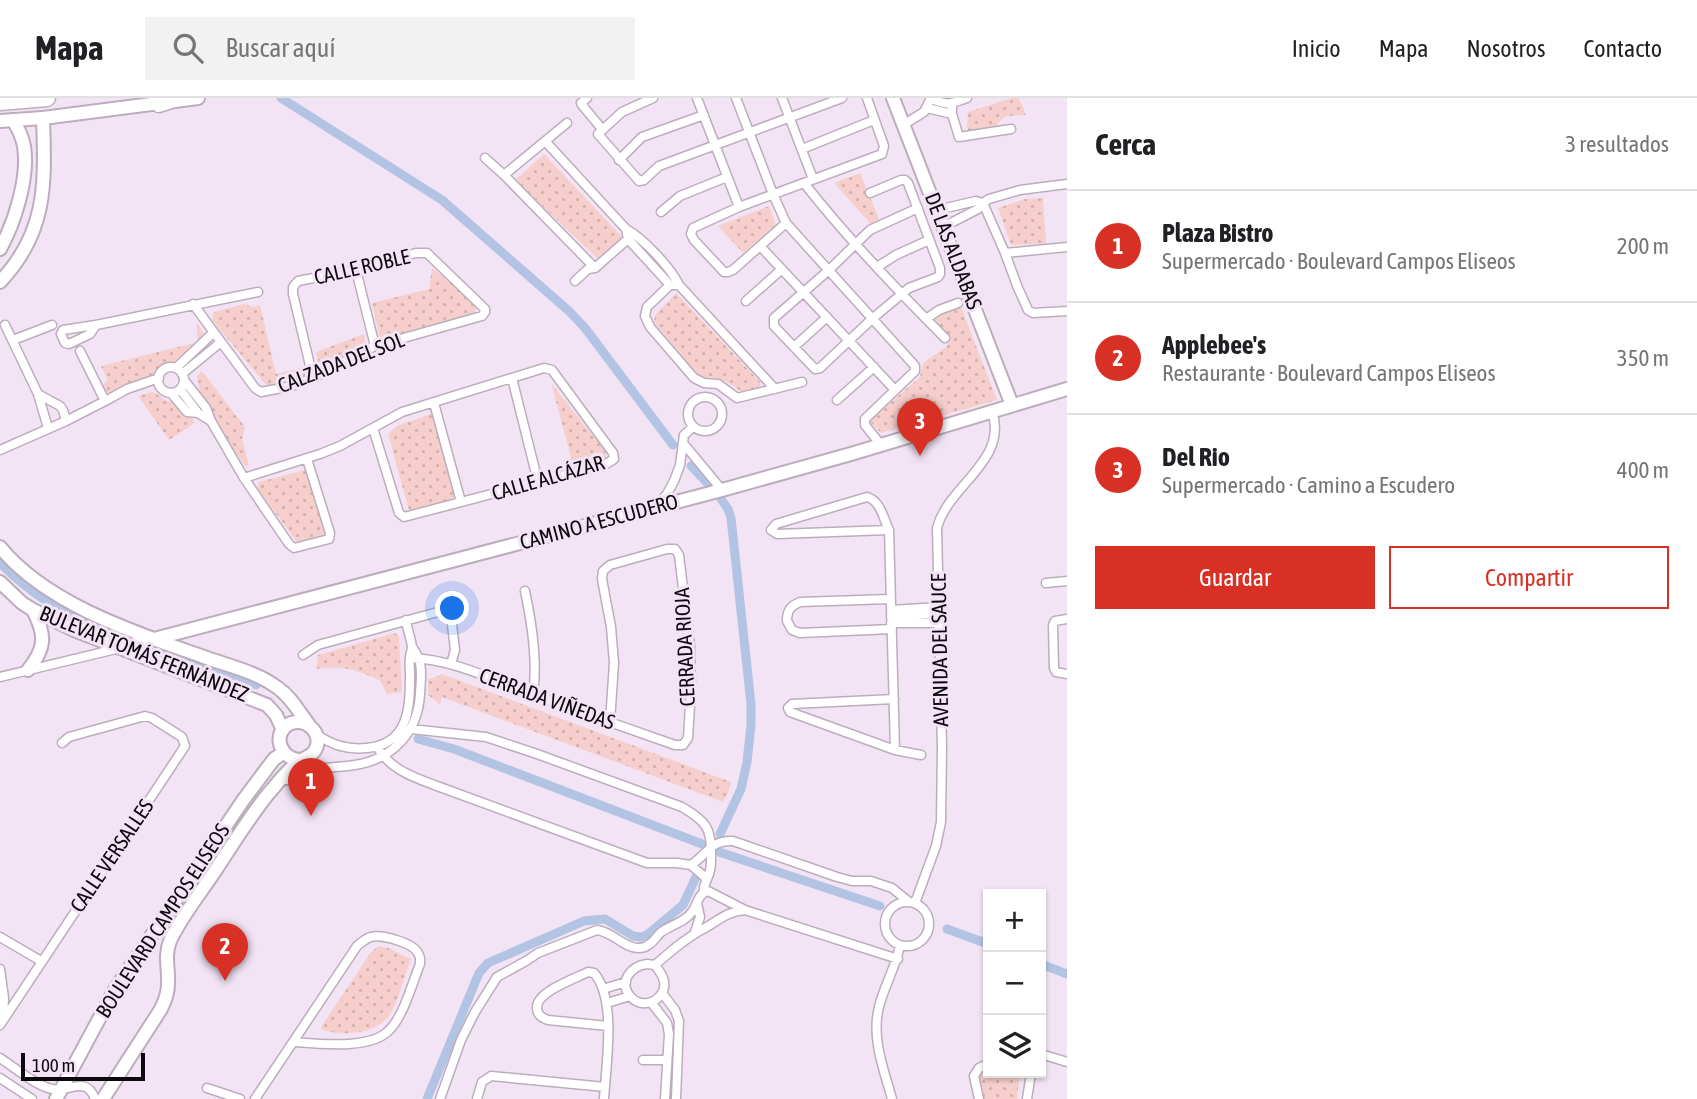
<!DOCTYPE html>
<html lang="es">
<head>
<meta charset="utf-8">
<style>
	:root { --surface:#fff; --page:#f2f2f2; --text:#202124; --muted:#757577; --line:#e0e0e0; --accent:#d93025 }
	body { margin:0; font-family:"Asap Condensed",sans-serif; background:var(--page); color:var(--text) }
	.controls { position:absolute; right:21px; bottom:21px; display:grid; overflow:hidden; border-radius:0px; box-shadow:0 2px 5px #0004 }
	.controls button { width:63px; height:63px; display:grid; place-items:center; padding:0; border:0; border-bottom:2px solid var(--line); background:var(--surface); color:var(--text); font:35px sans-serif }
	.scale { position:absolute; left:21px; bottom:18px; width:124px; box-sizing:border-box; padding-left:7px; border:4px solid #0e090f; border-top:0; font-size:19px; line-height:24px; white-space:nowrap; color:#0e090f; -webkit-text-stroke:5px #f3e4f5; paint-order:stroke }
	.you { position:absolute; left:453px; top:511px; width:24px; height:24px; margin:-18px; border:5px solid #fff; border-radius:50%; background:#1a73e8; box-shadow:0 0 0 10px #1a73e833 }
	.badge { display:grid; place-items:center; width:46px; height:46px; border-radius:50%; background:var(--accent); color:#fff; font-size:23px; font-weight:700 }
	.pin { position:absolute; translate:-50% -58px; filter:drop-shadow(0 2px 4px #0008) }
	.pin::after { content:''; position:absolute; top:37px; width:24px; height:21px; background:inherit; clip-path:polygon(0 0,100% 0,50% 100%) }
	.list { margin:0; padding:0; list-style:none }
	h2 { display:flex; justify-content:space-between; align-items:center; height:91px; margin:0; padding:0 28px; font-size:30px }
	h2 small { font-size:23px; font-weight:400; color:var(--muted) }
	.list li { display:grid; grid-template-columns:46px 1fr auto; gap:21px; align-items:center; box-sizing:border-box; height:112px; padding:0 28px; border-top:2px solid var(--line) }
	.list b { display:block; font-size:26px; white-space:nowrap }
	.list p { margin:0; font-size:23px; white-space:nowrap; color:var(--muted) }
	.list em { font-size:23px; font-style:normal; color:var(--muted) }
	.actions { display:flex; gap:14px; padding:21px 28px }
	.actions a { flex:1; padding:16px 0; border:2px solid var(--accent); border-radius:0px; text-align:center; font-size:24px; color:var(--accent) }
	.actions .main { background:var(--accent); color:#fff }
	.icon { flex:none; width:38px; height:38px; fill:none; stroke:currentColor; stroke-width:2; stroke-linecap:round; stroke-linejoin:round }
	.map { position:relative; flex:none; width:1067px; height:1001px; overflow:hidden }
	header { display:flex; align-items:center; gap:42px; box-sizing:border-box; height:98px; padding:0 35px; background:var(--surface); border-bottom:2px solid var(--line) }
	header strong { font-size:33px }
	nav { display:flex; gap:38px; margin-inline-start:auto; font-size:24px }
	.search { width:490px; height:63px; background:var(--page); display:flex; align-items:center; gap:18px; box-sizing:border-box; padding:0 24px; border-radius:0px; color:var(--muted); font-size:26px }
	main { display:flex }
	aside { flex:1; background:var(--surface) }
	.map>svg:first-child { display:block }
	.park { fill:url(#park-dots) }
	.lines { fill:none; stroke-linecap:round; stroke-linejoin:round }
	.canal { stroke:#b3c3e3; stroke-width:9 }
	.street-casing { stroke:#bcadbd; stroke-width:11 }
	.secondary-casing { stroke:#bcadbd; stroke-width:16 }
	.primary-casing { stroke:#bcadbd; stroke-width:16 }
	.highway-casing { stroke:#bcadbd; stroke-width:19 }
	.street { stroke:#fff; stroke-width:8 }
	.secondary { stroke:#fff; stroke-width:12 }
	.primary { stroke:#fff; stroke-width:12 }
	.highway { stroke:#fff; stroke-width:16 }
	.labels { text-anchor:middle; stroke-width:6; stroke-linejoin:round; paint-order:stroke }
	.street-label { font-size:21px; fill:#0e090f; stroke:#f3e4f5 }
</style>
</head>
<body>
<header>
<strong>Mapa</strong>
<div class="search"><svg class="icon" aria-label="search" viewBox="0 0 24 24"><circle cx="10" cy="10" r="6"/><path d="M15 15l6 6"/></svg>Buscar aquí</div>
<nav><a>Inicio</a><a>Mapa</a><a>Nosotros</a><a>Contacto</a></nav>
</header>
<main>
<div class="map">
<svg width="1067" height="1001" viewBox="0 0 1067 1001">
	<defs>
		<pattern id="park-dots" width="8" height="8" patternUnits="userSpaceOnUse" patternTransform="scale(1.75)"><rect width="8" height="8" fill="#f6cfcc"/><path d="M2 2h.1M6 6h.1" fill="none" stroke="#d2b0ae" stroke-width="1.8" stroke-linecap="round"/></pattern>
	</defs>
	<rect width="100%" height="100%" fill="#f3e4f5"/>
	<path class="park" d="M1012,0h7l7,17c-15,2 -20,-3 -30,11l-27,5 -2,-3 1,-16z
		M544,56l78,83 -24,22 -83,-79z
		M860,75l19,46 -8,5 -37,-41z
		M1043,100l3,46 -35,1 -13,-37 27,-9z
		M769,108l7,19 -33,28 -25,-27z
		M432,170l45,36 -2,9 -82,23 -10,4 -3,-1 -8,-36 57,-14z
		M676,195l84,89v7l-18,4c-12,-11 -25,-18 -42,-15l-46,-56 1,-7z
		M243,206l11,3 6,-2 16,69 29,-7 3,10 -41,9 -55,-66 2,-8z
		M961,209l36,93 -116,33 -12,-12 51,-44 3,-14 23,-16 4,-6 -15,-23 6,-4z
		M196,224l11,16 -32,28 -12,2 -8,9 -14,2 -19,7 -11,8 -5,-2 -3,-8 5,-3 -7,-15 97,-24z
		M364,236l3,13 -46,26 -5,-21z
		M202,273l43,56 -3,12 7,27h-4l-47,-68 2,-6 -3,-16z
		M551,285l55,69v9l-32,7z
		M152,294c6,1 9,7 16,9 4,2 8,0 13,1l14,21 -26,17 -31,-44z
		M436,314l22,88 -48,14 -22,-80 9,-8z
		M305,372l21,65 -29,7 -40,-54 2,-6z
		M395,535l4,3 3,56 -15,2 -7,-14c-26,-10 -36,-15 -64,-11l2,-14z
		M442,576l289,108 -2,9 -6,11 -281,-105 -2,7 -12,-9v-16l6,-1z
		M379,848l9,2 23,11c-5,13 -14,47 -22,57 -15,19 -46,20 -67,14l-1,-3 50,-75z
		M988,971v4h32l-3,26h-35l-7,-23z"/>
	<g class="lines">
		<path class="canal" d="M281,0l161,102 128,112 15,16 88,117
			M691,368l20,21
			M0,465c13,13 27,25 42,35 59,37 136,57 202,81l12,6
			M418,641l36,10 248,95
			M720,736l21,-45 6,-27 4,-37v-21l-20,-186 -3,-9 -7,-10
			M719,754l161,54
			M947,831l41,15
			M1041,866l26,10
			M427,1001l52,-126 9,-10 96,-42 21,-2 28,17 8,1 6,-2 36,-30 13,-28"/>
		<defs>
			<path id="street" d="M587,0l-6,5 1,2 20,24
				M653,0l-31,14 -24,22 41,47 5,-1 15,-14 183,-68
				M697,0l42,109
				M736,0l37,96 13,29 129,143v5l-50,48v6l16,20
				M782,0l31,81
				M931,1c19,7 18,5 36,-1
				M952,6v10l7,23 52,-8
				M927,10l25,6
				M903,27l21,-13 7,-14
				M545,43l81,88c17,9 45,39 53,56l96,104
				M802,51l72,-29
				M485,60l19,17 91,93
				M619,62l23,-23 62,-22
				M504,77l63,-52
				M804,85c43,55 92,106 141,155
				M870,95l31,-13h4l3,3 32,85v6l-2,3 -29,11 -36,30 -53,50 -5,1 -41,-43v-8l55,-48 41,-40 48,-22
				M983,105l22,50 13,35 10,22 5,3 34,-2
				M937,112l39,-9 7,2
				M661,114l19,-16 47,-19
				M786,125l-53,47 -5,2h-4l-30,-32 -3,-6 2,-6 46,-21 143,-53 2,-8 -17,-48
				M943,129l35,-18 5,-6 6,-4 31,-9 47,-6
				M626,131l2,10 42,46h6
				M760,148l135,144
				M1005,155l62,-6
				M877,169l19,-12 33,-15
				M356,172l19,76
				M575,183l13,-12 7,-1 33,-29
				M670,187l-23,22 -2,9 5,11 44,51 10,5 14,1 19,14 65,-16
				M746,203l36,-32
				M193,206l62,84 6,4 31,-6 21,-8 62,-32 107,-30 3,-4v-3l-58,-56h-11l-60,17 -58,11 -5,6v7l20,84
				M926,221l13,-9 19,-7
				M5,227l33,69 22,12 3,4 3,11
				M96,227l-6,9 -21,10 -4,-1 -4,-9 2,-4 33,-5 162,-33
				M13,242l39,-15
				M794,249l33,-30
				M80,253l25,50
				M158 282a13 13 0 1 1 26 0a13 13 0 1 1-26 0Z
				M176,270l37,-35
				M182,276l39,-32
				M512,280l26,104
				M184,282l22,28 5,13 33,57 45,66 5,4 35,-9 1,-6 -23,-74
				M180,291l18,24 13,8
				M171,295l16,19 11,1
				M38,296l10,34
				M688 316a17 17 0 1 1 34 0a17 17 0 1 1-34 0Z
				M837,302l37,-33
				M434,305l27,99
				M683,345l39,47
				M0,352l66,-29 43,-22 18,-10 32,-11
				M244,380l76,-24 20,-8 62,-34 142,-44 8,2 61,83 1,6 -8,5 -202,53 -5,-4 -26,-85
				M867,399c14,4 16,21 22,33l-112,4 -6,-4 5,-6z
				M655,409l12,-13 7,-13 6,-16 4,-30 9,-8
				M889,432l6,220
				M1046,485l21,-2
				M525,493c7,33 13,70 8,103
				M890,501l-90,3c-10,4 -13,9 -13,19l5,9 8,3 92,-4
				M891,512l48,-3
				M891,518l48,-2
				M1067,521l-12,2 -2,4 1,43 2,4 11,2
				M891,525h48
				M303,557l15,-10 127,-35 3,1 3,5 4,34 -4,14
				M410,560c41,1 80,20 118,35 48,17 98,35 147,52h8l5,-7 3,-49 -1,-43 -11,-91 -4,-6h-8l-57,16 -7,6 -1,8 9,48 3,36 -4,59
				M0,579l120,-29
				M894,601l-102,5 -4,4 2,4 105,38 26,5
				M411,631l75,8 51,17 145,53c24,14 30,21 29,50 0,8 0,14 -4,22
				M316,636c16,11 31,16 51,14 42,-4 43,-40 43,-74 0,-6 -1,-11 0,-16 0,-2 2,-10 2,-11 -1,-9 -5,-18 -6,-27
				M377,649c14,23 36,30 60,39l210,77h30l14,2 16,14 -3,8v4
				M305,661l12,10c12,-2 25,-2 38,-4 38,-6 63,-33 65,-71 1,-19 4,-31 -8,-47
				M691,767c17,-11 19,-25 42,-24l104,36 15,4h19l21,7 16,13
				M885 826a22 22 0 1 1 44 0a22 22 0 1 1-44 0Z
				M915,805l21,-57 5,-24 1,-75 -5,-219c11,-43 72,-67 55,-117
				M695,834l5,-15 -3,-14
				M0,839l41,24
				M647,866l8,1c6,8 12,16 8,26 -6,13 -23,17 -33,5 -12,-14 1,-30 17,-32z
				M655,867c16,-14 31,-27 50,-37 14,-8 23,-17 40,-18
				M0,871l4,29 -1,20
				M603,891l23,-7
				M662,895l13,17 4,11 -3,78
				M651,904l16,21 2,11 -4,65
				M607,905l23,-7
				M0,927l185,-279 -3,-9 -30,-19 -7,-2 -76,21 -7,6
				M1041,956l26,8
				M0,960c14,9 36,28 52,31 18,3 34,-14 43,10
				M643,962h24
				M0,980l32,21
				M207,990l33,11
				M255,1001l102,-153c5,-4 9,-8 14,-9 11,-3 42,6 47,16 3,5 2,5 2,11 -8,19 -17,56 -34,69 -20,16 -67,11 -92,9
				M440,1001l21,-59 14,-28 22,-35 29,-16 12,-8 59,-23c16,2 27,18 41,18 3,0 8,-1 10,-3 5,-2 8,-8 12,-12 10,-8 24,-10 32,-21 6,-8 6,-19 16,-21l37,19 153,49
				M477,1001l5,-17 9,-6 114,11
				M604,1001c2,-34 13,-100 -10,-126l-6,-1c-14,7 -52,20 -51,36 0,7 5,10 11,12l60,6
				M892,1001c-8,-29 -21,-61 -13,-92 5,-21 17,-40 21,-62
				M979,1001l-5,-23 5,-8 9,-4
				M1027,1001l4,-26"/>
			<path id="secondary" d="M893,0l119,307
				M0,151c15,-27 29,-72 24,-103 -2,-10 -6,-18 -11,-26
				M0,184c48,-51 45,-99 43,-164
				M0,449c46,57 136,86 204,110 25,9 53,15 74,31 13,9 21,24 31,37
				M0,484l22,21 11,7 41,20 193,75 9,10 7,15
				M120,550l602,-158 129,-36 216,-65
				M28,572c18,-22 18,-35 5,-60
				M286,680l14,-6 17,-3
				M56,1001l58,-108 130,-192 30,-40 9,-6
				M103,1001l58,-90c4,-8 7,-16 7,-25 1,-15 -4,-28 2,-43 11,-24 29,-46 43,-67 18,-27 35,-55 55,-80 8,-9 23,-29 34,-34 6,-4 12,-5 15,-14 3,-13 -8,-25 -21,-24 -24,3 -21,36 4,38"/>
			<path id="primary" d="M0,23l43,-3 155,-20"/>
			<path id="highway" d="M0,4l47,-4
				M159,6l18,-6"/>
		</defs>
		<use href="#street" class="street-casing"/>
		<use href="#secondary" class="secondary-casing"/>
		<use href="#primary" class="primary-casing"/>
		<use href="#highway" class="highway-casing"/>
		<use href="#street" class="street"/>
		<use href="#secondary" class="secondary"/>
		<use href="#primary" class="primary"/>
		<use href="#highway" class="highway"/>
	</g>
	<g class="labels">
		<g class="street-label">
			<text transform="translate(953 153) rotate(69)" y="7">DE LAS ALDABAS</text>
			<text transform="translate(362 169) rotate(-13)" y="7">CALLE ROBLE</text>
			<text transform="translate(341 265) rotate(-21)" y="7">CALZADA DEL SOL</text>
			<text transform="translate(548 380) rotate(-16)" y="7">CALLE ALCÁZAR</text>
			<text transform="translate(599 424) rotate(-15)" y="7">CAMINO A ESCUDERO</text>
			<text transform="translate(685 549) rotate(-93)" y="7">CERRADA RIOJA</text>
			<text transform="translate(940 552) rotate(-91)" y="7">AVENIDA DEL SAUCE</text>
			<text transform="translate(144 556) rotate(22)" y="7">BULEVAR TOMÁS FERNÁNDEZ</text>
			<text transform="translate(547 601) rotate(20)" y="7">CERRADA VIÑEDAS</text>
			<text transform="translate(112 758) rotate(-56)" y="7">CALLE VERSALLES</text>
			<text transform="translate(163 823) rotate(-57)" y="7">BOULEVARD CAMPOS ELISEOS</text>
		</g>
	</g>
</svg>
<div class="controls">
<button>+</button>
<button>−</button>
<button><svg class="icon" aria-label="layers" viewBox="0 0 24 24"><path d="M12 4l9 5-9 5-9-5zM3 14l9 5 9-5"/></svg></button>
</div>
<div class="scale">100 m</div>
<div class="you"></div>
<div class="pin badge" style="left:311px;top:718px">1</div>
<div class="pin badge" style="left:225px;top:883px">2</div>
<div class="pin badge" style="left:920px;top:358px">3</div>
</div>
<aside>
<h2>Cerca<small>3 resultados</small></h2>
<ul class="list">
<li><span class="badge">1</span><div><b>Plaza Bistro</b><p>Supermercado · Boulevard Campos Eliseos</p></div><em>200 m</em></li>
<li><span class="badge">2</span><div><b>Applebee's</b><p>Restaurante · Boulevard Campos Eliseos</p></div><em>350 m</em></li>
<li><span class="badge">3</span><div><b>Del Rio</b><p>Supermercado · Camino a Escudero</p></div><em>400 m</em></li>
</ul>
<div class="actions"><a class="main">Guardar</a><a>Compartir</a></div>
</aside>
</main>
</body>
</html>
